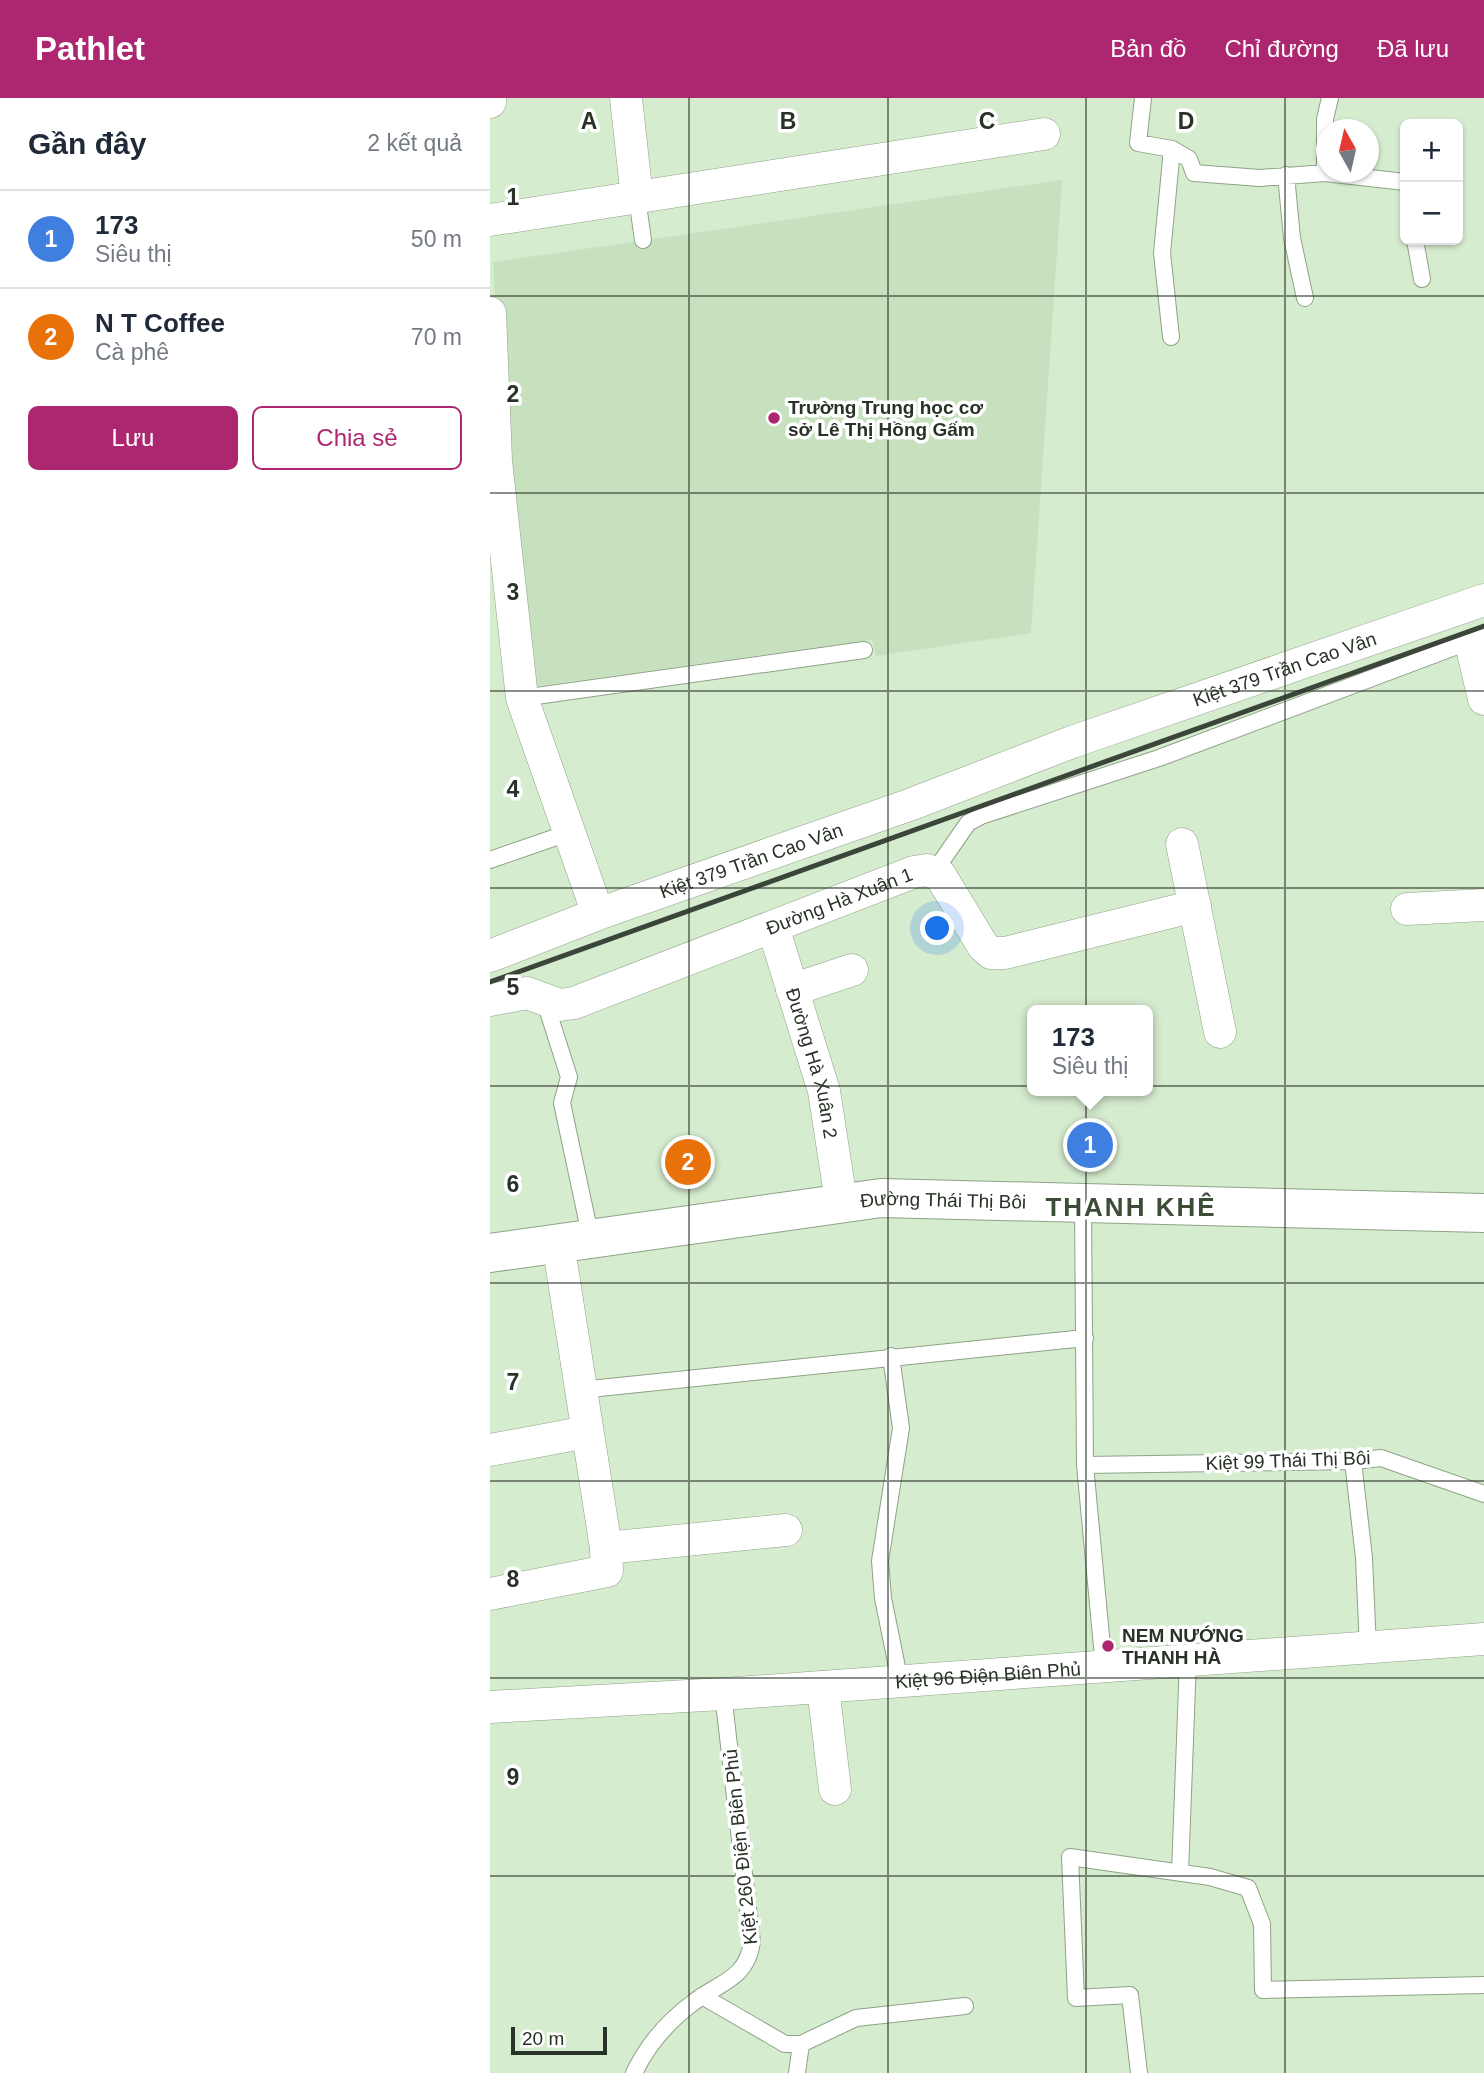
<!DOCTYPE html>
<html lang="vi">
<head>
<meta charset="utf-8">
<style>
	:root { --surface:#fff; --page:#f2f2f3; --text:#1f2937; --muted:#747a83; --line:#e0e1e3; --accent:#ac2770 }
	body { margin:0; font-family:Arial,sans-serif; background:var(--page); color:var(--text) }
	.controls { position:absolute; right:21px; top:21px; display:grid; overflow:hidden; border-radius:10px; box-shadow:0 2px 5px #0004 }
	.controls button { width:63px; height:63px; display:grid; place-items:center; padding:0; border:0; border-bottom:2px solid var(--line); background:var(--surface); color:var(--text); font:35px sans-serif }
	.compass { position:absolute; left:826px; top:21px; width:63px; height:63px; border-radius:50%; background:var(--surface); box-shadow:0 2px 5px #0004; rotate:352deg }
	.scale { position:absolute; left:21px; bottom:18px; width:96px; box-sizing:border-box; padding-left:7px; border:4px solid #293227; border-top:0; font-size:19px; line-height:24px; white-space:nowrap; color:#293227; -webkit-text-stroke:5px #fff; paint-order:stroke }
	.you { position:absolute; left:448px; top:831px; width:24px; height:24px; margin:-18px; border:5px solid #fff; border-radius:50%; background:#1a73e8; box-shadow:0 0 0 10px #1a73e833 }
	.badge { display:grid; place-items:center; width:46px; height:46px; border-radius:50%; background:var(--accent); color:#fff; font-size:23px; font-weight:700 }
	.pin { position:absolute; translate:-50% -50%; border:4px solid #fff; box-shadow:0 2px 7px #0006 }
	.popup { position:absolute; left:537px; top:907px; width:126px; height:91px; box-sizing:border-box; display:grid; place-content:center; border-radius:10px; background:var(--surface); filter:drop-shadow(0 2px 5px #0005); font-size:23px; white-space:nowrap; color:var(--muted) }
	.popup b { font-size:26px; color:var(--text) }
	.popup::after { content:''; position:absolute; left:50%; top:100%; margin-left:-14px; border:14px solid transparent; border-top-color:var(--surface) }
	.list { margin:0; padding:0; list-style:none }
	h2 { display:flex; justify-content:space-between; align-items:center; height:91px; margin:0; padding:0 28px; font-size:30px }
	h2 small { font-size:23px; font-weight:400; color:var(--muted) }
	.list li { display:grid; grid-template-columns:46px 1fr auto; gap:21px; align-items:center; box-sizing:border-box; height:98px; padding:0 28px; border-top:2px solid var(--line) }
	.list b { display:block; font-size:26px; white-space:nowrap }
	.list p { margin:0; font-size:23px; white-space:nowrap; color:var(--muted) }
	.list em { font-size:23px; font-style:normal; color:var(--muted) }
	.actions { display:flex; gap:14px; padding:21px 28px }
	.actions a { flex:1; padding:16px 0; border:2px solid var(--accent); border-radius:10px; text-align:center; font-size:24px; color:var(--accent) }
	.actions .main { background:var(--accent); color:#fff }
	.map { position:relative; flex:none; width:994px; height:1975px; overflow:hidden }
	header { display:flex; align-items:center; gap:42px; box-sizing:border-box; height:98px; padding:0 35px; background:var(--accent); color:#fff }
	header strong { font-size:33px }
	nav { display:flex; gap:38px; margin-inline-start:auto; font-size:24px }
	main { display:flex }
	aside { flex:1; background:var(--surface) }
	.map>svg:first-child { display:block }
	.built { fill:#c7e1bf }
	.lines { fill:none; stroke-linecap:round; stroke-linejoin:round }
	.service-casing { stroke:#8ea287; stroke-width:18 }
	.minor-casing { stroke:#8ea287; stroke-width:33 }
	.tertiary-casing { stroke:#8ea287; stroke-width:40 }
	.service { stroke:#fff; stroke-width:16 }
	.minor { stroke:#fff; stroke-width:32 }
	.tertiary { stroke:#fff; stroke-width:38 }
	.rail { stroke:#3b4539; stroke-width:5 }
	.grid { fill:none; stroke:#293227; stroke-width:2; stroke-opacity:0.55 }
	.poi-dot { fill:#ac2770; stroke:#fff; stroke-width:2.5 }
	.labels { text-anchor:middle; stroke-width:7; stroke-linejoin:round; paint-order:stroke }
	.poi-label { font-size:19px; font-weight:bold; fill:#293227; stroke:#fff; text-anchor:start }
	.street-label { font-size:19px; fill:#293227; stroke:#fff }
	.district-label { font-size:26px; font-weight:bold; letter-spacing:2px; fill:#3b4d36; stroke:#fff }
	.grid-label { font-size:23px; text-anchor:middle; font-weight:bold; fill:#293227; stroke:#fff; stroke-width:7; stroke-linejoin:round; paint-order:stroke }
</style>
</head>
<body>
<header>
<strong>Pathlet</strong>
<nav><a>Bản đồ</a><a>Chỉ đường</a><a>Đã lưu</a></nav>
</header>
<main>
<aside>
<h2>Gần đây<small>2 kết quả</small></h2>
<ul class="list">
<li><span class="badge" style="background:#3f7fe0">1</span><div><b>173</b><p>Siêu thị</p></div><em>50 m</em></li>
<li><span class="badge" style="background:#e8710a">2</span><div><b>N T Coffee</b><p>Cà phê</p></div><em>70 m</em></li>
</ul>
<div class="actions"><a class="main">Lưu</a><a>Chia sẻ</a></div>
</aside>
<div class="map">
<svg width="994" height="1975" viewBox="0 0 994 1975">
	<rect width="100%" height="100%" fill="#d6eccf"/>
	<path class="built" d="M572,82l-31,453 -155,23 -4,-16 -335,46 -12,-13 -21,-212 -11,-199z"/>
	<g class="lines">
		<defs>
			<path id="service" d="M653,0l-5,45 34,6 17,10 5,14 66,5 65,-5v-54l5,-21
				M835,75l80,9
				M796,77l6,63 13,60
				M147,100l6,42
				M925,142l7,39
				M681,239l-9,-84 10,-104
				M32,600l342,-48
				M0,762l78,-27
				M444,774l34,-49 13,-7 178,-58 325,-122
				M55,904l24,75 -7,26 29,136
				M593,1105l2,262 19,203
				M401,1258l10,72 -21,133 3,37 17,84
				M90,1292l505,-52
				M863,1363l11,97 4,90
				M595,1367l268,-4 28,-3 103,36
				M690,1775l8,-213
				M212,1898l83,48h16l55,-26 109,-12
				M144,1975c14,-29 34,-52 60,-71 26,-20 53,-23 58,-60l-29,-248
				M307,1975l4,-29
				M649,1975l-9,-78 -54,3 -6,-141 140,20 38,11 14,36 1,66 221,-5"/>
			<g id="minor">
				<path d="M136,0l11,100"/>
				<path d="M0,4v-4"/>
				<path d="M0,122l554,-86"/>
				<path d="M0,215l6,148 26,237 76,216"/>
				<path d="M982,550l12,51"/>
				<path d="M692,746l38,188"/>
				<path d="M917,811l77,-4"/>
				<path id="s1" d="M283,829l51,164 17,110"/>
				<path id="s2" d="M0,858l108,-42 314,-110 160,-62 412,-142"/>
				<path d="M302,892l60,-20"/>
				<path id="s3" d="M0,902l37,-7 33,12 14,-2 340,-131 13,-2 13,5 43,71 8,7h14l190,-47"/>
				<path d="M68,1145l48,305"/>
				<path d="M0,1352l97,-18"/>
				<path d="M0,1496l117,-23 -1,-23 180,-18"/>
				<path d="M333,1589l12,102"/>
				<path id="s4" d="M0,1609l233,-13 761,-55"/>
			</g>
			<g id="tertiary">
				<path id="s5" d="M0,1155l391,-55 603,15"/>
			</g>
		</defs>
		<use href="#service" class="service-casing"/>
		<use href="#minor" class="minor-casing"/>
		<use href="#tertiary" class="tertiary-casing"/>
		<use href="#service" class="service"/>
		<use href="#minor" class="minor"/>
		<use href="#tertiary" class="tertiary"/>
		<path class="rail" d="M0,884l994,-356"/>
	</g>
	<path class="grid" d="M199,0v1975M398,0v1975M596,0v1975M795,0v1975M0,198h994M0,395h994M0,593h994M0,790h994M0,988h994M0,1185h994M0,1383h994M0,1580h994M0,1778h994"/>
	<g class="poi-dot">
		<circle cx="284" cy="320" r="7"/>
		<circle cx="618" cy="1548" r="7"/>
	</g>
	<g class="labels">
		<g class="poi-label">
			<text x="298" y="316">Trường Trung học cơ<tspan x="298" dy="22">sở Lê Thị Hồng Gấm</tspan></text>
			<text x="632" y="1544">NEM NƯỚNG<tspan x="632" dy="22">THANH HÀ</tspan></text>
		</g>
		<g class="street-label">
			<text dy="7" stroke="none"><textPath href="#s2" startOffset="845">Kiệt 379 Trần Cao Vân</textPath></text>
			<text dy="7" stroke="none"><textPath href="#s2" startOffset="278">Kiệt 379 Trần Cao Vân</textPath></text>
			<text dy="7" stroke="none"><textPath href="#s3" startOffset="371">Đường Hà Xuân 1</textPath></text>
			<text dy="7" stroke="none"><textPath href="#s1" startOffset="142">Đường Hà Xuân 2</textPath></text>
			<text dy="7" stroke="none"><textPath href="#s5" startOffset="457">Đường Thái Thị Bôi</textPath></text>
			<text transform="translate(798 1362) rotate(-2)" y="7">Kiệt 99 Thái Thị Bôi</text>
			<text dy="7" stroke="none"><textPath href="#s4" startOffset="499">Kiệt 96 Điện Biên Phủ</textPath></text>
			<text transform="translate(250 1749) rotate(-96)" y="7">Kiệt 260 Điện Biên Phủ</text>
		</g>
		<g class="district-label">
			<text x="641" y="1118">THANH KHÊ</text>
		</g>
	</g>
	<g class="grid-label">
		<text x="99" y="31">A</text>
		<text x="298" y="31">B</text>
		<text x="497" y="31">C</text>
		<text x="696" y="31">D</text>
		<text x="23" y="107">1</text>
		<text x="23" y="304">2</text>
		<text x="23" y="502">3</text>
		<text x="23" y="699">4</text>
		<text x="23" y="897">5</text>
		<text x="23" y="1094">6</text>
		<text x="23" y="1292">7</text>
		<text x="23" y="1489">8</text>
		<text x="23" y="1687">9</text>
	</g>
</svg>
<div class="controls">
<button>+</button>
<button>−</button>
</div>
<svg class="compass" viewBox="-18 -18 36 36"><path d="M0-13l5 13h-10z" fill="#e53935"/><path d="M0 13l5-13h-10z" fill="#747a83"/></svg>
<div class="scale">20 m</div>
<div class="you"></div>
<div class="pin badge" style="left:600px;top:1047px;background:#3f7fe0">1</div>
<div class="popup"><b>173</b>Siêu thị</div>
<div class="pin badge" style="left:198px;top:1064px;background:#e8710a">2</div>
</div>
</main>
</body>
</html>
